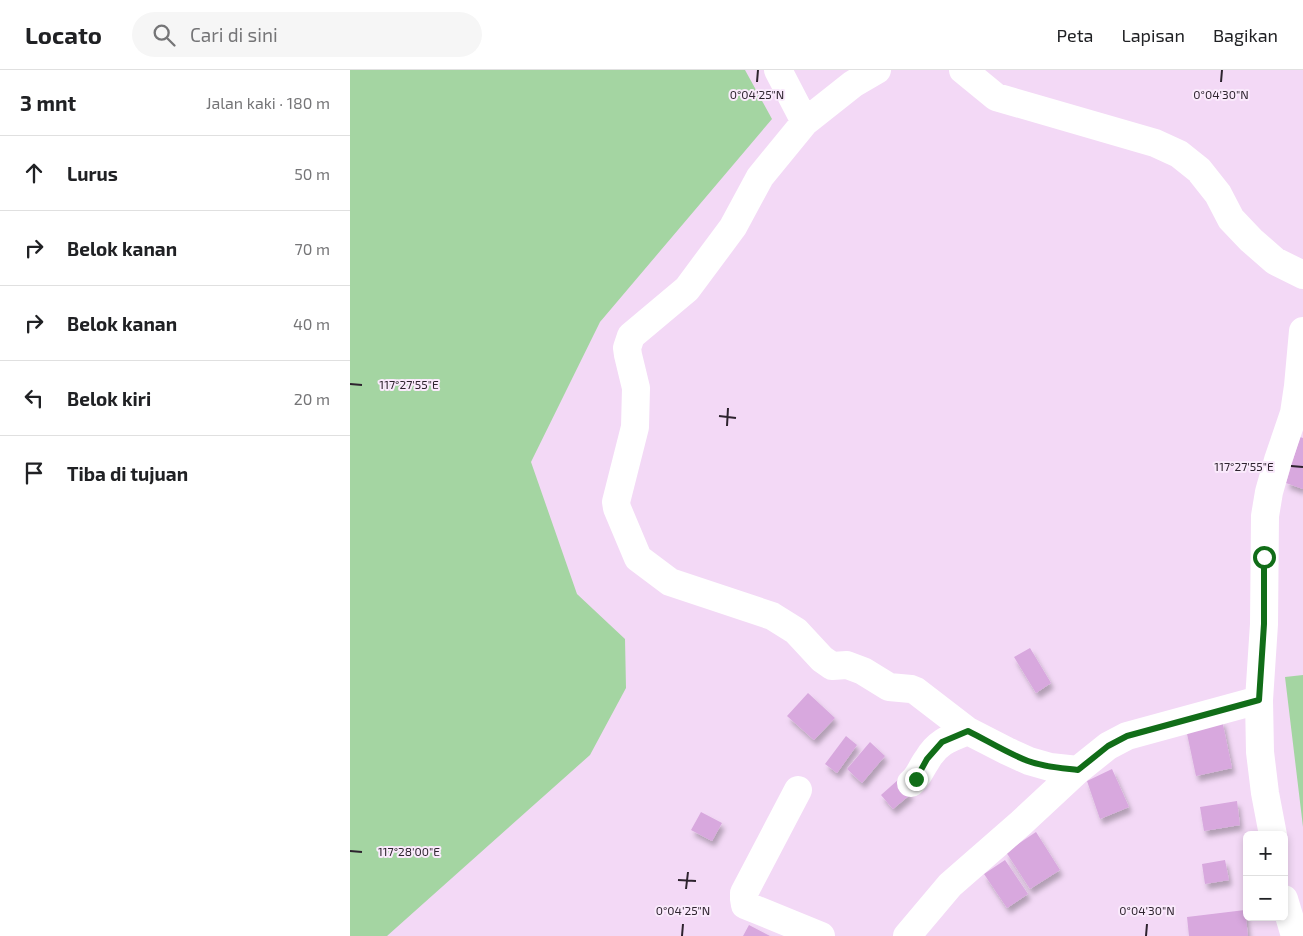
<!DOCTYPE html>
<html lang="id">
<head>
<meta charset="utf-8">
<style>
	:root { --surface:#fff; --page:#f6f6f6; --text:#202124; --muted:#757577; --line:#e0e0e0 }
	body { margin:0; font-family:"Exo 2",sans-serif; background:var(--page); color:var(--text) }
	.controls { position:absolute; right:15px; bottom:15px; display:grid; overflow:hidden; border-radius:8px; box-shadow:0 2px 8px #0003 }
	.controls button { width:45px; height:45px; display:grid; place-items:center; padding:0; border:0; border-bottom:1px solid var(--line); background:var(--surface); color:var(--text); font:25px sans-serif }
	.stop { position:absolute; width:15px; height:15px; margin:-11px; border:4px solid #116d18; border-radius:50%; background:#fff }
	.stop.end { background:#116d18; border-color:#fff; box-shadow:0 1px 5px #0008 }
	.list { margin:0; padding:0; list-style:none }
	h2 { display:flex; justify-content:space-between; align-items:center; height:65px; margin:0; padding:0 20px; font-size:21px }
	h2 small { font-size:16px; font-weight:400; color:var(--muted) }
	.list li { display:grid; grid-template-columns:32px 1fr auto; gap:15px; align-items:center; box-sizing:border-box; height:75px; padding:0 20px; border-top:1px solid var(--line) }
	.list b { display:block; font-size:19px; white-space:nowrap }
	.list em { font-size:16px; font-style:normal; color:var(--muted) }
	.icon { flex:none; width:28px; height:28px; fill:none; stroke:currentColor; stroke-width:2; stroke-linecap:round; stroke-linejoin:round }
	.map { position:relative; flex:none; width:953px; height:866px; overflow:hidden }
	header { display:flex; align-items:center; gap:30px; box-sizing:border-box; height:70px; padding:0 25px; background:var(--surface); border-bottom:1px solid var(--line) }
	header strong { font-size:24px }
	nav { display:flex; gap:28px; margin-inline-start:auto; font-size:18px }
	.search { width:350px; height:45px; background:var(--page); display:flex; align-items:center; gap:12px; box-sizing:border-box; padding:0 18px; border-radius:28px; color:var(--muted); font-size:19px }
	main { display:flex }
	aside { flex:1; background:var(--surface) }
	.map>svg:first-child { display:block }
	.green { fill:#a4d5a2 }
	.building { fill:#d8a8de; filter:url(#shadow) }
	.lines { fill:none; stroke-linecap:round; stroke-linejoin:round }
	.minor { stroke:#fff; stroke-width:28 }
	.route { stroke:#116d18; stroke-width:6 }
	.ticks { fill:none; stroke:#2d232e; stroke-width:2 }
	.ticks-label { font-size:12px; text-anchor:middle; fill:#2d232e; stroke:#faeafc; stroke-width:4; stroke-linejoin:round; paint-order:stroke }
</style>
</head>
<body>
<header>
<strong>Locato</strong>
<div class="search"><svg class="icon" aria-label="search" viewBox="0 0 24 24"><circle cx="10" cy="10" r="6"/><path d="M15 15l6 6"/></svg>Cari di sini</div>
<nav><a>Peta</a><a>Lapisan</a><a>Bagikan</a></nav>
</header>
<main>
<aside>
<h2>3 mnt<small>Jalan kaki · 180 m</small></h2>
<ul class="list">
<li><svg class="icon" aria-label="ahead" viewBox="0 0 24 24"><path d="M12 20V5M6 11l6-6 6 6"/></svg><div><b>Lurus</b></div><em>50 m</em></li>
<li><svg class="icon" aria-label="right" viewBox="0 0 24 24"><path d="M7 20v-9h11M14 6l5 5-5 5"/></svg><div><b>Belok kanan</b></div><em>70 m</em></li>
<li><svg class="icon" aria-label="right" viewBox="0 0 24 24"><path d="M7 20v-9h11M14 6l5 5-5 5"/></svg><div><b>Belok kanan</b></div><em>40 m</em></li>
<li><svg class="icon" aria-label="left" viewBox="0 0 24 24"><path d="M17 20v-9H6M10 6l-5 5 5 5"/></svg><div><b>Belok kiri</b></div><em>20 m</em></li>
<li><svg class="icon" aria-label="arrive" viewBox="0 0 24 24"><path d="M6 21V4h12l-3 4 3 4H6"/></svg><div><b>Tiba di tujuan</b></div></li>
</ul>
</aside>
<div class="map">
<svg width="953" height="866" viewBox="0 0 953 866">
	<defs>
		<filter id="shadow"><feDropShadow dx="3" dy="5.5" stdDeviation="2.5" flood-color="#0004"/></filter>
	</defs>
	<rect width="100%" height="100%" fill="#f3d9f6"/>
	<path class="green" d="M0,0h395l27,49 -172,203 -69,140 46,132 48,45 1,49 -36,67 -203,181h-37z
		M953,605v152l-18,-150z"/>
	<path class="building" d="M950,367l3,1v51l-17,-6z
		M680,578l21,35 -15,10 -22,-36z
		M458,623l27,25 -21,22 -27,-24z
		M872,650l10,48 -36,8 -10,-47z
		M496,666l11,9 -20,28 -12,-9z
		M520,672l15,14 -23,27 -15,-14z
		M762,699l17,38 -29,12 -13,-38z
		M549,709l12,15 -18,15 -12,-14z
		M887,731l3,24 -36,6 -4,-24z
		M351,742l21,11 -10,18 -21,-11z
		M686,762l24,38 -30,19 -24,-37z
		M655,790l23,34 -21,14 -23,-34z
		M875,790l4,20 -24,4 -3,-20z
		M895,840l3,26h-59l-2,-19z
		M399,855l21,11h-27z"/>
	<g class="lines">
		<path class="minor" d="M428,0l27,52
			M527,0l-24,14 -48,38 -45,55 -27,50 -46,62 -56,47 -4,12 1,7 8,33 -1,39 -19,75 1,6 21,50 32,24 102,34 24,15 26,28 10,7 15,-1 16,6 26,16 22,2 5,2 52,40 39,20 22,10 21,6 28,3
			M613,0l33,27 159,46 24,11 20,16 19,24 13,25 20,21 24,21 28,14
			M561,713c8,-6 10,-15 16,-23 10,-18 23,-22 41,-29
			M448,720l-54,103v6l1,6 76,31
			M923,765l-8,-42 -5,-41 -1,-52 5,-76 1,-108 4,-24 9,-32 16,-47 4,-27 5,-55
			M934,829l11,37
			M557,866l43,-51 71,-62 57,-53 30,-24 19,-10 132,-36"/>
	</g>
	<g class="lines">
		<path class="route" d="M566,709l11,-20 15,-17 26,-11c20,10 39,22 60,30 16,6 33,7 50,9l30,-24 19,-10 132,-36 5,-76v-67"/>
	</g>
	<path class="ticks" d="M407,12l1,-12M871,12l1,-12M0,314l12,1M369,346l17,2M377,356l1,-18M941,396l12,1M0,781l12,1M328,810l18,1M336,819l2,-17M332,866l1,-12M796,866l1,-12"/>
	<g class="ticks-label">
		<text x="407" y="29">0°04'25"N</text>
		<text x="871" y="29">0°04'30"N</text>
		<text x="59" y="319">117°27'55"E</text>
		<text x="894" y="401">117°27'55"E</text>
		<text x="59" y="786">117°28'00"E</text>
		<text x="333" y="845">0°04'25"N</text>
		<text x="797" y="845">0°04'30"N</text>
	</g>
</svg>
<div class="controls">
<button>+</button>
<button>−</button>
</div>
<div class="stop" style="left:914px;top:487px"></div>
<div class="stop end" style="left:566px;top:709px"></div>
</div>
</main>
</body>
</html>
